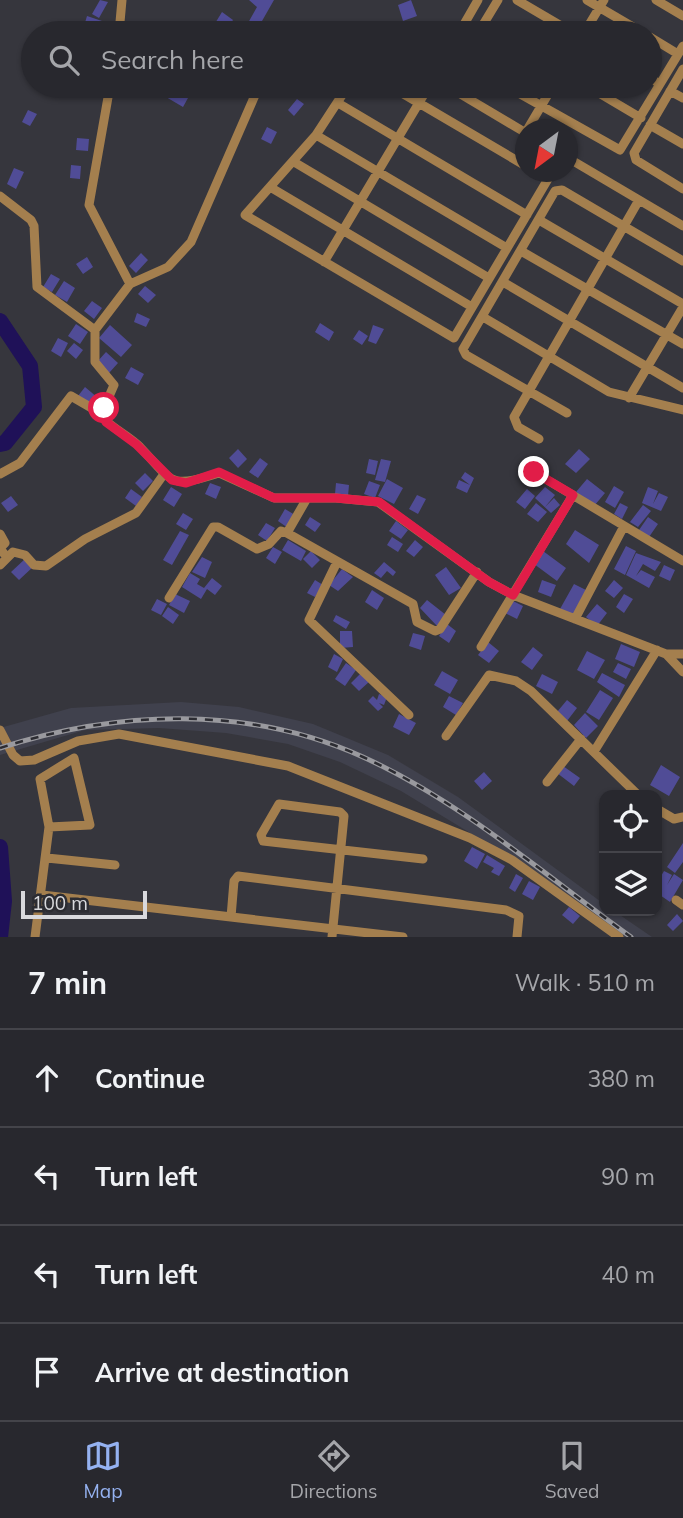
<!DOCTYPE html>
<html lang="en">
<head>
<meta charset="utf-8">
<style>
	:root { --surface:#28282e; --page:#34343a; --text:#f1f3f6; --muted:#a5a6aa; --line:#44444a; --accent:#95b2f1 }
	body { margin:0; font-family:Mulish,sans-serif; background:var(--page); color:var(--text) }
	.controls { position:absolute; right:21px; bottom:21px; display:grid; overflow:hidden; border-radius:14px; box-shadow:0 2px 5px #0004 }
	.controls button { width:63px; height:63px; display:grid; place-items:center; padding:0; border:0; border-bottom:2px solid var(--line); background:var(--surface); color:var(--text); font:35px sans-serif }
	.compass { position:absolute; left:515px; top:119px; width:63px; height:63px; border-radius:50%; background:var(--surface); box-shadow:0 2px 5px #0004; rotate:212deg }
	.scale { position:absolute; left:21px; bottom:18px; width:126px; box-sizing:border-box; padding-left:7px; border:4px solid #d9d9dd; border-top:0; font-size:19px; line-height:24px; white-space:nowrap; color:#d9d9dd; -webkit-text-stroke:5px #2c2c32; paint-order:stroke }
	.stop { position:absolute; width:21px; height:21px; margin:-16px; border:5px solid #e11d48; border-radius:50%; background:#fff }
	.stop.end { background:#e11d48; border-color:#fff; box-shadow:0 2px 7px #0008 }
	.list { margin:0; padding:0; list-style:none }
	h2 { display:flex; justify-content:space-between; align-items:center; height:91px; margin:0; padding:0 28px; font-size:30px }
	h2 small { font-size:23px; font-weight:400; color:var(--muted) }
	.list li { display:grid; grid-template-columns:46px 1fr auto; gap:21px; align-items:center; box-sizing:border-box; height:98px; padding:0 28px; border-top:2px solid var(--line) }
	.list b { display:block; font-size:26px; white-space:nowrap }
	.list em { font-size:23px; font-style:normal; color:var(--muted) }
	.icon { flex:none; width:38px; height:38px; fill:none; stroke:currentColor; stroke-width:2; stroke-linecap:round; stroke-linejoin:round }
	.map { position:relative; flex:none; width:683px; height:937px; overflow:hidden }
	.search { position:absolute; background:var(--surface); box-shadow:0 2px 5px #0004; left:21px; right:21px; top:21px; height:77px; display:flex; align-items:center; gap:18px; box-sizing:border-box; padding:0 24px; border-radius:38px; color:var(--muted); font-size:26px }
	.sheet { height:483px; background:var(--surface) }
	nav { display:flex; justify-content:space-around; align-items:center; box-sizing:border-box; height:98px; border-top:2px solid var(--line); background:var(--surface); font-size:19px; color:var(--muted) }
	nav a { display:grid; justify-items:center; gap:4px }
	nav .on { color:var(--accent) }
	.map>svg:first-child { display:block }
	.built { fill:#40414d }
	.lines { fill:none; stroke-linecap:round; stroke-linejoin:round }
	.river { stroke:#1f1158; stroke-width:16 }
	.building { fill:#504c96 }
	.minor { stroke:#a47f4e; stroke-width:9 }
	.rail-casing { stroke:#99999e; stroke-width:5 }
	.rail { stroke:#2c2c32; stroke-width:2.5; stroke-dasharray:8; stroke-linecap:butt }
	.route { stroke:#e11d48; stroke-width:9 }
</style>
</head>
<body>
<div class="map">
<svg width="683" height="937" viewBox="0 0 683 937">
	<rect width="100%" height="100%" fill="#36363d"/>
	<path class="built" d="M181,702l58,5 74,17 75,31 70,42 146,107v7h10l38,26h-34l-151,-106 -66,-40 -61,-29 -52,-18 -62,-11 -67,-5 -74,2 -85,25v-27l71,-20z"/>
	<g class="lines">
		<path class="river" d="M0,321l30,45 4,41 -29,36 -5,1
			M0,847l4,54 -4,36"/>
	</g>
	<path class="building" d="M100,0l8,2 -9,16 -7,-4z
		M249,0h25l-16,28 -10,-5 9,-16z
		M411,0l6,16 -14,5 -5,-16z
		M222,12l11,8 -8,12 -11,-7z
		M87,16l15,5 -3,9 -15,-4z
		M171,88l17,10 -5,9 -17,-10z
		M297,99l7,5 -10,12 -6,-6z
		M28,110l9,4 -7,12 -8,-4z
		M267,127l10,5 -6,12 -10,-5z
		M77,138l12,1 -1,12 -12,-1z
		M71,165l10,1 -1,13 -10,-1z
		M14,168l10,4 -8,17 -9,-5z
		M141,253l7,7 -12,13 -7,-7z
		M87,257l6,10 -10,7 -7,-10z
		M51,274l9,5 -8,13 -9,-5z
		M64,281l11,7 -8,14 -12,-7z
		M145,286l11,9 -8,8 -10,-9z
		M92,301l10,7 -8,11 -10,-8z
		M137,313l13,6 -4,8 -12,-5z
		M320,323l14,9 -5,9 -14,-9z
		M76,324l12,8 -8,12 -12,-8z
		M110,325l22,20 -11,12 -22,-19z
		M373,325l11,4 -8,15 -8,-3z
		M359,330l9,6 -6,9 -9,-6z
		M58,338l10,5 -7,14 -10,-6z
		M74,343l9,7 -7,9 -9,-8z
		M106,352l12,11 -9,10 -12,-11z
		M131,367l13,7 -6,11 -13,-7z
		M85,387l13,11 -7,8 -13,-10z
		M238,449l9,10 -9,9 -9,-10z
		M579,449l11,10 -14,14 -11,-9z
		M260,458l8,6 -10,14 -9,-6z
		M369,459l9,2 -3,14 -9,-2z
		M381,459l10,2 -6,21 -10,-2z
		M465,472l9,6 -7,15 -11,-5 3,-8 11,5 -9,-7z
		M145,473l8,8 -10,10 -8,-8z
		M387,479l16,9 -9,16 -16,-8z
		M587,479l18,14 -11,13 -18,-14z
		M369,481l11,4 -5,13 -11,-4z
		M210,483l11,4 -5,12 -11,-5z
		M336,483l13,2 -1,11 -13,-2z
		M614,486l10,6 -9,16 -10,-6z
		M171,487l11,7 -8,13 -11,-7z
		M545,487l10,8 -10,12 9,-9 6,7 -9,8 -16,-15z
		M648,487l10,4 -5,13 6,-11 9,4 -7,14 -19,-8z
		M131,489l11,8 -6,9 -11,-8z
		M527,489l8,7 -10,13 -9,-7z
		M417,495l9,4 -8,15 -9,-5z
		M11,496l7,9 -10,7 -7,-9z
		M536,503l11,9 -9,10 -11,-8z
		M620,503l8,4 -6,12 -8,-5z
		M643,505l8,6 -13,16 -8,-5z
		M285,509l10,6 -7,13 -10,-7z
		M183,513l10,6 -7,11 -10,-6z
		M310,517l11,7 -6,8 -10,-7z
		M648,517l10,7 -9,13 -10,-7z
		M396,521l12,9 -7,9 -12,-8z
		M266,523l9,5 -8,13 -9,-6z
		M575,530l24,15 -10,18 -23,-19z
		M180,531l9,4 -17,30 -9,-5z
		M392,537l11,7 -5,8 -11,-7z
		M288,540l18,11 -5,10 -19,-11z
		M415,540l8,7 -9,10 -8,-6z
		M626,546l10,5 -11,24 -11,-6z
		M273,547l9,5 -7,12 -9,-6z
		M311,551l9,9 -8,8 -9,-9z
		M543,551l23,17 -9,13 -23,-17z
		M636,553l25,9 -6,9 -12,-7 -7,12 5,-6 14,7 -6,11 -23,-13z
		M202,557l10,5 -7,16 -13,-6z
		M26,558l8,8 -15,14 -8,-8z
		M384,562l12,10 -3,4 -6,-5 -6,7 -7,-5z
		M664,565l11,5 -5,11 -11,-5z
		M446,567l15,21 -12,7 -14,-20z
		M342,569l11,8 -15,14 -9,-6z
		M190,573l10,6 -3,5 7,4 8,-10 10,8 -7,9 -8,-6 -6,10 -19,-12z
		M315,580l8,5 -8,12 -8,-4z
		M542,580l14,5 -5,12 -13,-5z
		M614,580l9,8 -9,10 -9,-7z
		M574,584l12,6 -13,25 -13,-6z
		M372,590l12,8 -7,12 -12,-8z
		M175,594l15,7 -6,12 -15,-8z
		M624,594l9,5 -9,14 -8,-6z
		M157,599l10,5 -6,11 -10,-5z
		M427,600l19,15 -9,11 -17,-18z
		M511,600l12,6 -6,13 -12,-6z
		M597,604l10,9 -10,13 -11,-9z
		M168,607l11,8 -6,9 -11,-8z
		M336,615l14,7 -4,7 -13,-8z
		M447,624l9,7 -7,12 -10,-7z
		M340,631h12l1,16 -13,1z
		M413,633l12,3 -4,14 -12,-4z
		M488,642l11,9 -10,12 -11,-8z
		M621,644l19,8 -6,15 -19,-8z
		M533,647l10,8 -11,15 -11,-8z
		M587,651l18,9 -11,19 -17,-9z
		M334,654l9,5 -6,13 -9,-5z
		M346,663l10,7 -11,16 -10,-7z
		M618,663l13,6 -5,10 -13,-7z
		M442,671l16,9 -8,14 -16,-9z
		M361,673l9,8 -11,10 -8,-8z
		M602,673l23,12 -6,12 -22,-15z
		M542,674l16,8 -6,12 -16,-8z
		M600,690l13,8 -14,22 -13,-8z
		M379,694l8,3 -3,8 -5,-2 4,4 -5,4 -10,-10 5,-5 4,4z
		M449,696l14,7 -7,12 -13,-8z
		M567,700l10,8 -10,13 -10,-9z
		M585,713l13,13 -12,12 -12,-13z
		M399,714l17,9 -7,12 -16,-8z
		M661,765l19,12 -11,19 -19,-11z
		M563,766l17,12 -6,8 -17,-13z
		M484,772l8,9 -10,9 -8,-9z
		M683,843v19l-8,11 -8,-6z
		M472,847l13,7 -8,15 -13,-8z
		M487,855l18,11 -6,10 -8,-4 3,-4 -11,-6z
		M664,871l8,4 -5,10 7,-11 9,6 -13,22 -13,-9v-10z
		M516,874l7,4 -8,14 -6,-4z
		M529,881l11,6 -7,13 -11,-6z
		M569,907l11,9 -7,8 -11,-9z
		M677,914l6,7 -10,10 -6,-6z"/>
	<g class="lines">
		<path class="minor" d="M517,0l56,33
			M587,0l56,33
			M656,0l27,16
			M483,24l15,9
			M119,33l3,-33
			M459,33l19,-33
			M478,33l20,-33
			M584,33l20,-33
			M650,37l28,17
			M683,69l-49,84 2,7 47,29
			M650,78l10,6
			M110,86l-21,119 41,79
			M259,86l-68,156 -23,25 -38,17 -35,46v32l19,23 -10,23v11c11,11 25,17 36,28 34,36 28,42 79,26l55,25h62l42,4 111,80 24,13 153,59h17
			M348,86l-32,49 -71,80 209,123 94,-159 -14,-7
			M390,86l136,80
			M447,86l79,47
			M506,86l114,64 63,-104
			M587,86l54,32
			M670,91l13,7
			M338,103l189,112
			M650,125l33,19
			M527,130l26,-44
			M316,135l191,113
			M568,158l115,68
			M294,162l195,116
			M270,187l202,120
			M0,196l31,24 3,6 3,61 58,43
			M539,220l144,84
			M521,251l162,93
			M324,262l105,-176
			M503,282l180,106
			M483,317l126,75 74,18
			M629,398l54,-91
			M567,413l-101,-58 -3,-6 92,-158 7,-1 121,71
			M539,439l-21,-12 -4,-10 125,-217
			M534,472l149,89
			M0,474l20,-11 51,-67 31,18
			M306,500l-19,33 126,71 4,18 18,9 5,-2 37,-57
			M0,534l5,9 -5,5 7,10
			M337,562l-28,58 100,95
			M0,565l13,-13 12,3 9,10 12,1 39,-27 51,-26 28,-39
			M169,598l44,-71h5l39,22 12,-5 12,-13 6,2
			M575,619l48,-91
			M481,647l92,-152
			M666,654l17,18
			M0,730l13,25 7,6 14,-1 44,-19 41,-7 169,32 182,72 42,22 107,77
			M446,736l43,-61 27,6 15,10 107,104
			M595,750l62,-100
			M547,782l34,-43
			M657,809l17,10 9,-2
			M47,858l68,7
			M42,895l361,42
			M676,900l7,5
			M231,917l3,-36 4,-5 268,34 13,6 -2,21
			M35,937l14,-110 -9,-48 34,-21 16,67 -41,2
			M332,937l12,-121 -4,-4 -61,-8 -18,31 2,6 160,18"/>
		<defs>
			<path id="rail" d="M0,748c118,-38 248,-43 363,9 97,44 182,118 268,180"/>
		</defs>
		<use href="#rail" class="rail-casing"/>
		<use href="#rail" class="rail"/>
	</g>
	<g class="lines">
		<path class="route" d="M104,408l-2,6 4,8 30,22 36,36 14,3 33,-11 55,26h62l43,4 110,80 24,13 60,-100 -39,-23"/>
	</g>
</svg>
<div class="controls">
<button><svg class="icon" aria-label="locate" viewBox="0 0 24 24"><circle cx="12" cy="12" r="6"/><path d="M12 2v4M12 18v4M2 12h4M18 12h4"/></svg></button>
<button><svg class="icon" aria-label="layers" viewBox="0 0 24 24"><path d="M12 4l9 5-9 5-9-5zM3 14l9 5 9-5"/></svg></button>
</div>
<svg class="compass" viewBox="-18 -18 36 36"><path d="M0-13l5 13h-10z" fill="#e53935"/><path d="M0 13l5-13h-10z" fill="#a5a6aa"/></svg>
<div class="scale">100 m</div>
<div class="stop" style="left:104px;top:408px"></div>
<div class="stop end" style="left:534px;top:472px"></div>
<div class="search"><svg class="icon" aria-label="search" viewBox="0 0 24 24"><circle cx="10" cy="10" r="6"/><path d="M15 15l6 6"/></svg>Search here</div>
</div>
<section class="sheet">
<h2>7 min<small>Walk · 510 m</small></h2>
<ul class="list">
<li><svg class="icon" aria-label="ahead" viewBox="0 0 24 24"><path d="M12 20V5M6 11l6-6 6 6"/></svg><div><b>Continue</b></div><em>380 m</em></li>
<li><svg class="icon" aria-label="left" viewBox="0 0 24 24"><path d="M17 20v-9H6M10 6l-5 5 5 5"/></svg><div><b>Turn left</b></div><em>90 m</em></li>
<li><svg class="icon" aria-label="left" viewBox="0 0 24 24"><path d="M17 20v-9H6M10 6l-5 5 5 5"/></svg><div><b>Turn left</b></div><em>40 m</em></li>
<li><svg class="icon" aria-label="arrive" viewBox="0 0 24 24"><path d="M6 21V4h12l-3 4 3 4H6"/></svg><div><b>Arrive at destination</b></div></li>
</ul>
</section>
<nav>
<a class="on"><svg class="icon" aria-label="map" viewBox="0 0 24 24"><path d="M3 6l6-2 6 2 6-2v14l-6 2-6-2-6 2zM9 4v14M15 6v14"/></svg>Map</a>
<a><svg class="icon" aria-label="directions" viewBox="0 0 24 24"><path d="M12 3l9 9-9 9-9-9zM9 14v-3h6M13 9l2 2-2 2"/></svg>Directions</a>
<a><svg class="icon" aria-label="saved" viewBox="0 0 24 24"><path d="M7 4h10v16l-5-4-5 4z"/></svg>Saved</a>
</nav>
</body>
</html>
